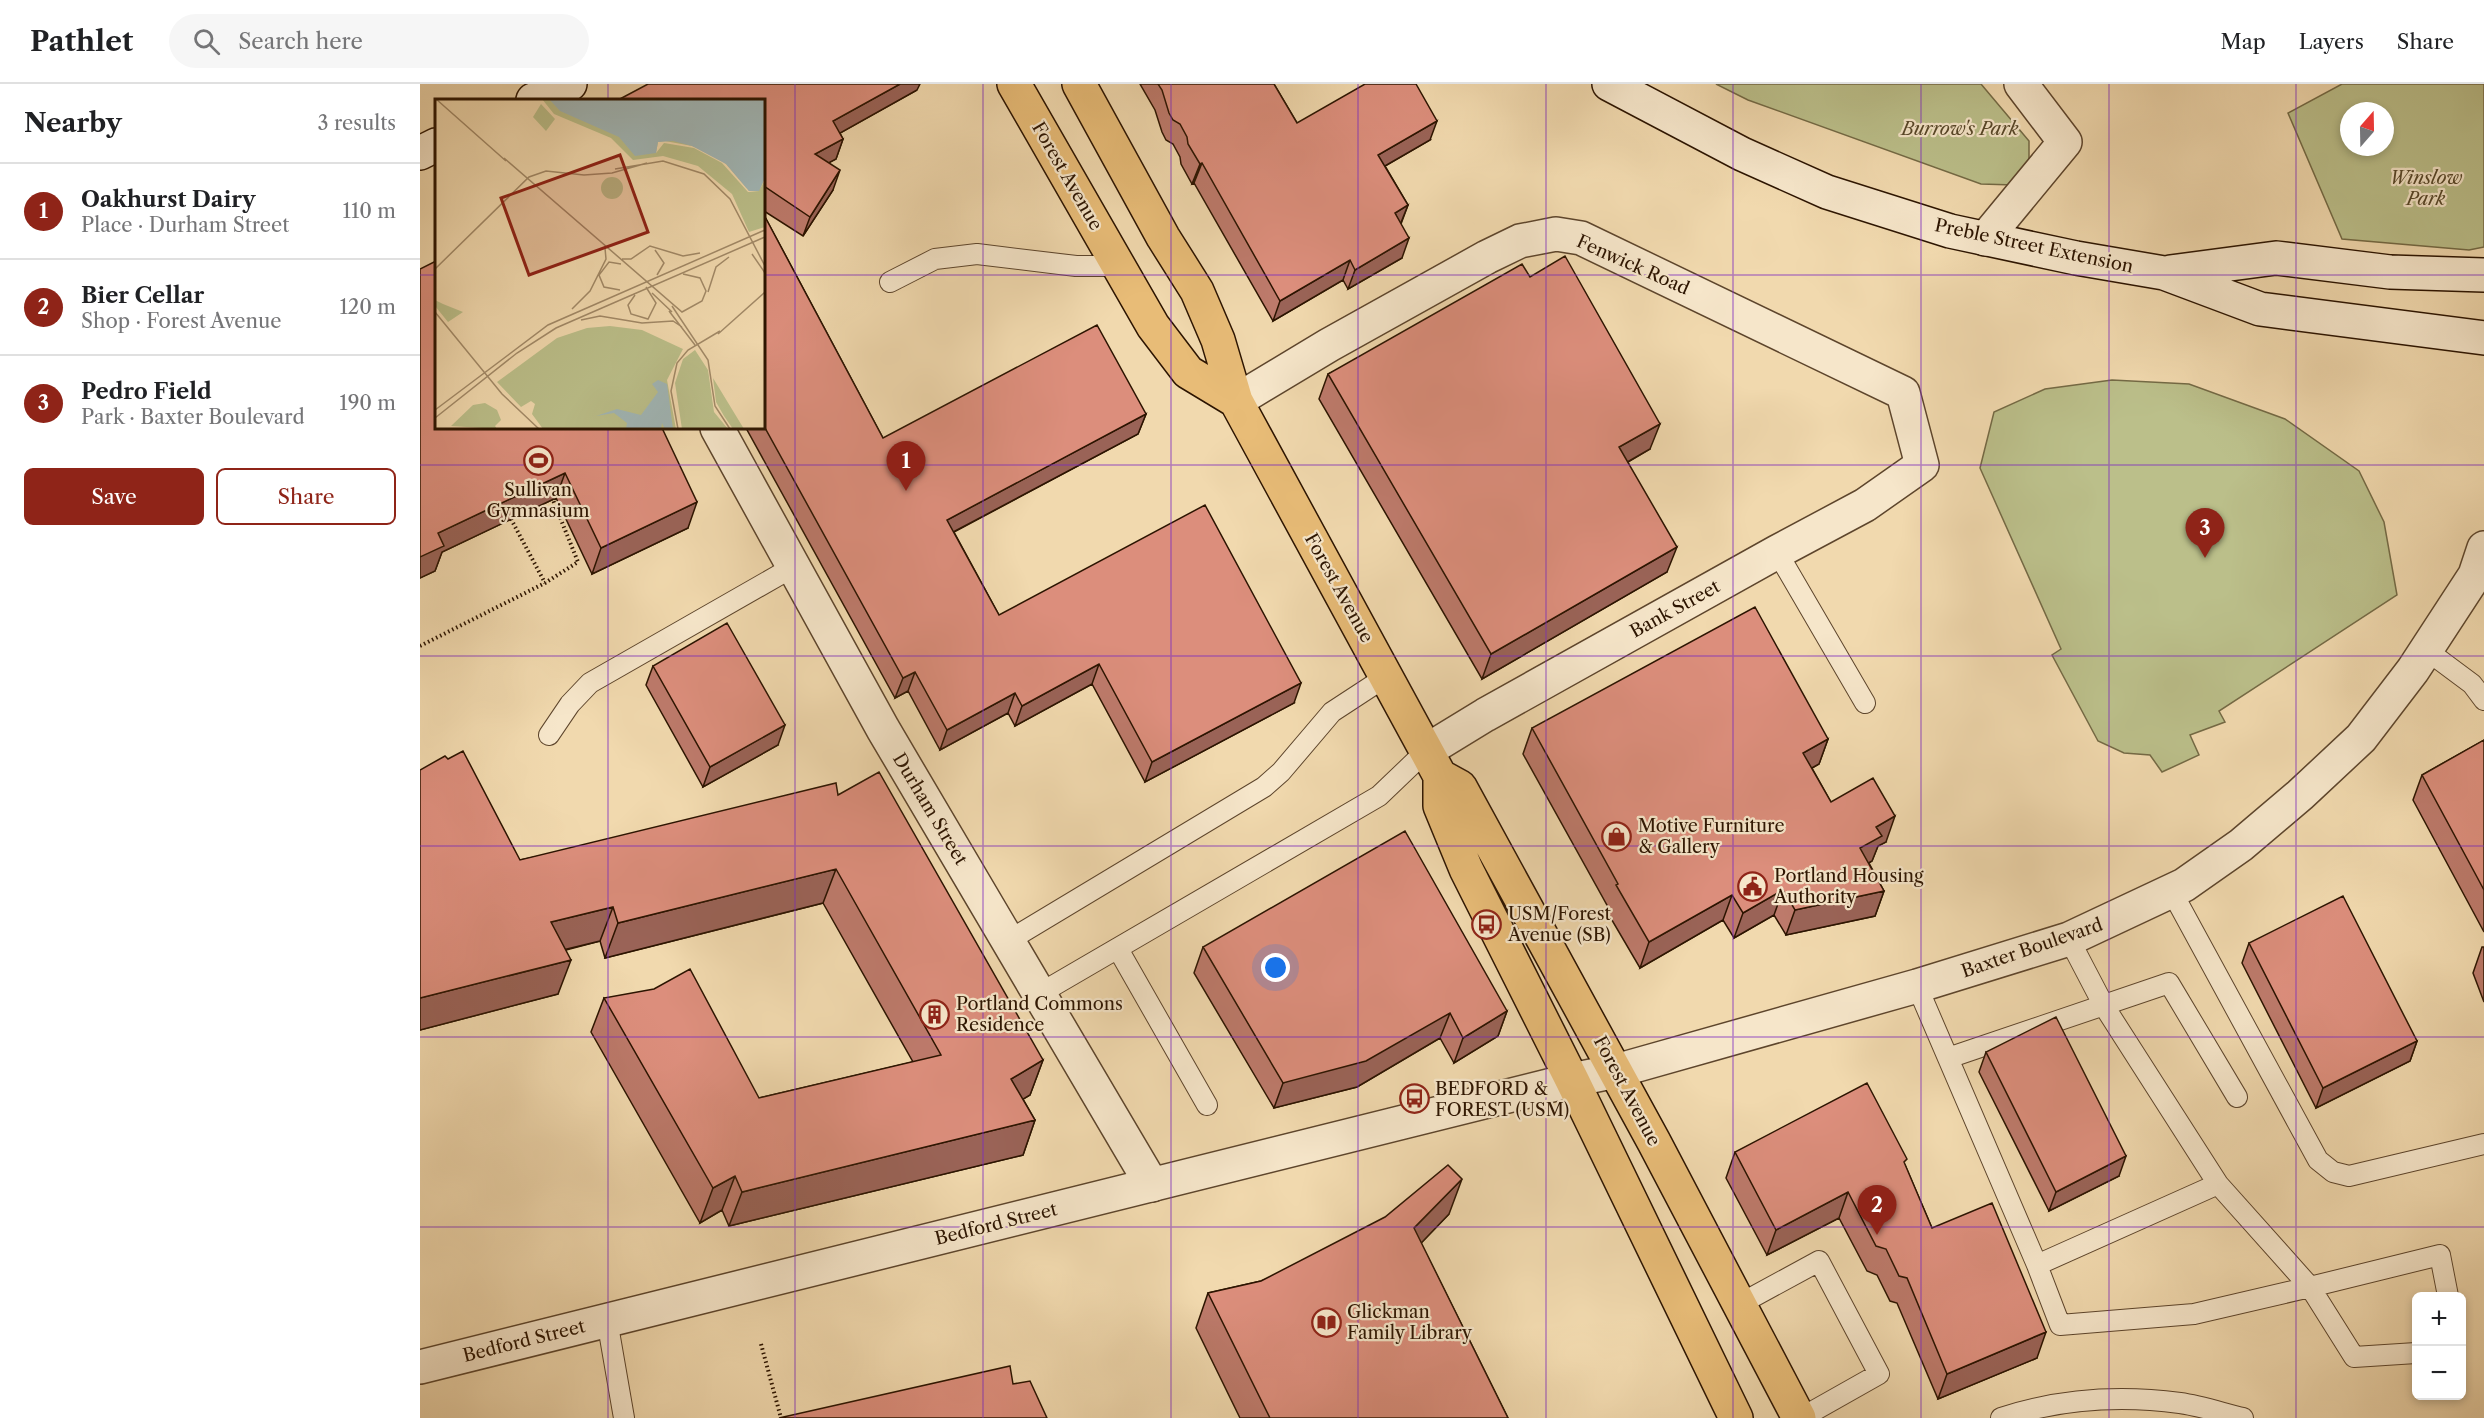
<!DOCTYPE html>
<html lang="en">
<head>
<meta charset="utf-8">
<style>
	:root { --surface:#fff; --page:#f6f6f6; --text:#202124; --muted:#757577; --line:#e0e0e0; --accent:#8f2418 }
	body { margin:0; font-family:"Libre Caslon Text",serif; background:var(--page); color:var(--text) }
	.controls { position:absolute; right:18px; bottom:18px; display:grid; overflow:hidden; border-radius:9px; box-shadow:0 3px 9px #0003 }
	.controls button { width:54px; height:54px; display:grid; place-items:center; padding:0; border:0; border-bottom:2px solid var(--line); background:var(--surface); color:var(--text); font:30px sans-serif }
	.compass { position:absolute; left:1920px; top:18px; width:54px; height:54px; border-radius:50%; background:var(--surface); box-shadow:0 3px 9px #0003; rotate:20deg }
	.you { position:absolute; left:856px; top:884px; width:21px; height:21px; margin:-15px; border:4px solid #fff; border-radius:50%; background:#1a73e8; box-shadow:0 0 0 9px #1a73e833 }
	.badge { display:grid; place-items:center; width:39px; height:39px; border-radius:50%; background:var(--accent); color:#fff; font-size:20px; font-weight:700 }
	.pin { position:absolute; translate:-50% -50px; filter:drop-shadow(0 2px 3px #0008) }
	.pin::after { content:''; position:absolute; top:32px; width:21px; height:18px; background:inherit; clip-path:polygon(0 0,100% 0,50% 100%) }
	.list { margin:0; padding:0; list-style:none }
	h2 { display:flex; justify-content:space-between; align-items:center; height:78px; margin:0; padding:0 24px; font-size:26px }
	h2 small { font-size:20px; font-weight:400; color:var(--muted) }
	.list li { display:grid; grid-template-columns:39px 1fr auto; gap:18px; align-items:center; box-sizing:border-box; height:96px; padding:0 24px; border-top:2px solid var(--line) }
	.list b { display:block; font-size:22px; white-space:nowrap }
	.list p { margin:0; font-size:20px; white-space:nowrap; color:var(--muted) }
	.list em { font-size:20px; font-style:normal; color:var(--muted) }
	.actions { display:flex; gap:12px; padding:18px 24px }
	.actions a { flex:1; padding:14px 0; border:2px solid var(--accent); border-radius:9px; text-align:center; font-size:21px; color:var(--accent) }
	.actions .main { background:var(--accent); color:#fff }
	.icon { flex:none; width:33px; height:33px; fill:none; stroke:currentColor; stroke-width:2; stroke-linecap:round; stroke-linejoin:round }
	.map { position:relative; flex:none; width:2064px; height:1334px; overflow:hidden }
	header { display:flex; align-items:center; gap:36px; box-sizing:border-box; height:84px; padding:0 30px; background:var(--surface); border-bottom:2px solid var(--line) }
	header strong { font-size:28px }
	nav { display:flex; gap:33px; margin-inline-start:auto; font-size:21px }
	.search { width:420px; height:54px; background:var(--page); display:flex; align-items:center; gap:15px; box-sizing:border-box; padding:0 21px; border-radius:33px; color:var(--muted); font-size:22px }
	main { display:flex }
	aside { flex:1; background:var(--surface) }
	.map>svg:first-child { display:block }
	.green { fill:#bbbf8a; stroke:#746a45; stroke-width:1.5; fill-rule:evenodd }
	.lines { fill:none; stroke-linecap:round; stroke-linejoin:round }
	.service-casing { stroke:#5d452c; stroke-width:22 }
	.minor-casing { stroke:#5d452c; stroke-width:36 }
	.tertiary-casing { stroke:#5d452c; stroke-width:36 }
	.secondary-casing { stroke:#2c1400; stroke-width:36 }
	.trunk-casing { stroke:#2c1400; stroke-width:36 }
	.path { stroke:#2c1400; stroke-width:4; stroke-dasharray:1.5 3; stroke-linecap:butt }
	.service { stroke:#f6e6ca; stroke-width:20 }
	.minor { stroke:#f6e6ca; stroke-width:33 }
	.tertiary { stroke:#f6e6ca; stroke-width:33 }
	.secondary { stroke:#f6e6ca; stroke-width:33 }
	.trunk { stroke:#e8bc77; stroke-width:33 }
	.wall { fill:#bd7a6b; stroke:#2c1400; stroke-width:1.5 }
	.shaded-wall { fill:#9a6357; stroke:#2c1400; stroke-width:1.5 }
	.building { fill:#dc8e7c; stroke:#2c1400; stroke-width:1.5 }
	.grid { fill:none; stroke:#7b2cbf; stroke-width:1.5; stroke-opacity:0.55 }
	.labels { text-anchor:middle; stroke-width:4.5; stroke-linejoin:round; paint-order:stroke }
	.park-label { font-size:18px; font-style:italic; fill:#574729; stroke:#f6e6ca }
	.street-label { font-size:18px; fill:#2c1400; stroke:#f6e6ca }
	.poi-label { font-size:18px; fill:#2c1400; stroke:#f6e6ca; text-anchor:start }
	.inset-road { fill:none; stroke:#a28a68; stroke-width:1.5 }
	.view { fill:#8f2418; fill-opacity:0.15; stroke:#8f2418; stroke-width:3 }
	.inset-edge { fill:none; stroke:#2c1400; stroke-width:3 }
</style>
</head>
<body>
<header>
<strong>Pathlet</strong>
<div class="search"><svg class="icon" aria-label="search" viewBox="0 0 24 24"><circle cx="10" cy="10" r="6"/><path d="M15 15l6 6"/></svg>Search here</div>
<nav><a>Map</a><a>Layers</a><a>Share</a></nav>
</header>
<main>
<aside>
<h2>Nearby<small>3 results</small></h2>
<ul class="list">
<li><span class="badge">1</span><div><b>Oakhurst Dairy</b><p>Place · Durham Street</p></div><em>110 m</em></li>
<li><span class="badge">2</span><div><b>Bier Cellar</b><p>Shop · Forest Avenue</p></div><em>120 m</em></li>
<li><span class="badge">3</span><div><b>Pedro Field</b><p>Park · Baxter Boulevard</p></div><em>190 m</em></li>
</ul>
<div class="actions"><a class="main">Save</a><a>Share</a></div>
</aside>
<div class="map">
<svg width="2064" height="1334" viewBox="0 0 2064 1334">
	<rect width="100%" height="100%" fill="#f1d9ae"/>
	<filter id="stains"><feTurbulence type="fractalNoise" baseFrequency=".00333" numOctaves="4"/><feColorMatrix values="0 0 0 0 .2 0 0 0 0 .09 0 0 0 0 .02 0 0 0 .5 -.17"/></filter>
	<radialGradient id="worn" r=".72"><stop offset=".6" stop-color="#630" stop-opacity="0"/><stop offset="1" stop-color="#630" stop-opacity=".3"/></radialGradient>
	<path class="green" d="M1296,0h265l48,57v26l-15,18 -33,-1 -233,-84z
		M1922,0h142v163l-15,3 -127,-11 -54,-126zM1929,27h36v36h-36z
		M1692,296l77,4 96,35 74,52 25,51 13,73 -178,116 6,11 -35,13 9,20 -37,17 -12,-17 -26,-2 -26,-12 -46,-86 9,-6 -81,-181 14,-56 51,-23z"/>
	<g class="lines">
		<defs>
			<path id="service" d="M470,198l45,-23 42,-5 99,12h43
				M1357,468l88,151
				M2005,565l47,35 12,16
				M129,651l21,-31 20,-21 203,-116
				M1752,808l146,268 15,12 16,4 135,-32
				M588,857l256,-154 17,-15 51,-60 55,-36
				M698,865l89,156
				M1497,902l120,279 181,-81 -114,-178 -35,-67
				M619,910l340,-198 47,-45
				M1528,974l221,-75 68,114
				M1617,1181l23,60 134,-11 116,-27 -92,-103
				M1320,1220l79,-43 60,113 -78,44
				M187,1236l17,98
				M1996,1269l-62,4 -44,-70 130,-32 8,41
				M1581,1334c58,-19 118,-23 179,-15 21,3 42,10 63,15"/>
			<path id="minor" d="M1565,155l80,-97 -44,-58
				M816,317l93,-56 158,-88 33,-16 36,-7 25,4 322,155 19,72 -57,40 -88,47 -292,163 -59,36
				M297,344l166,301 269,456
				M1152,996l44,-9"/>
			<path id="tertiary" d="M1196,987l301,-85 152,-47 115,-54 57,-40 59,-50 61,-57 52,-68 62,-95 9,-27
				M0,1283l1152,-287"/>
			<path id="secondary" d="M1189,0l133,70 85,38 123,39 126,27 88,15 96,36 224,29
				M113,16l37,-16
				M0,69l16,-8
				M1750,188l106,-14 114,14 94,3"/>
			<path id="trunk" d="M594,0l139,242 35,46 48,29
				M659,0l84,153 34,54 21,49 18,61 204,375v30l26,63 106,211 164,338
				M1020,692l20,11 194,355 145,276"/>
		</defs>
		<use href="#service" class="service-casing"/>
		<use href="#minor" class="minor-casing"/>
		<use href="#tertiary" class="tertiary-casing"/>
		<use href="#secondary" class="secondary-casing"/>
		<use href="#trunk" class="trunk-casing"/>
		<path class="path" d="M91,435l34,64
			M0,562l125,-63 33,-21 -25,-62
			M341,1260l20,74"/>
		<use href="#service" class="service"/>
		<use href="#minor" class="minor"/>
		<use href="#tertiary" class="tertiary"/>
		<use href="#secondary" class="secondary"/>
		<use href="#trunk" class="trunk"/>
	</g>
	<path class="wall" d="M720,0h134l23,39 133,17 -45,26 23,39 -7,19 1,34 -54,31 -5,-9 -70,41 -79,-138 -2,1 -11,-20 -1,-7 -7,-13 -7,-4 -4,-8 -7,-22z
		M497,6l-77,43 3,6 -7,20 -8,4 5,27 -30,46 -39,-25v-111z
		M344,131l119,223 263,-24 -8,20 -184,98 45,83 295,88 -149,79 -53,-98 -77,42 -7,-13 -68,37 -32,-59 -13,7 -149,-270h18z
		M0,185l242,159 26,100 -96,46 -36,-76 -114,54 -7,19 -15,7z
		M1110,193l120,172 -22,13 39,110 -185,107 -163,-280 9,-25z
		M233,582l125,79 -75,42 -57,-102z
		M1112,644l296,11 -9,25 -7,4 19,34 55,40 -8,4 -6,15 -3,2 15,28 -9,25 -89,19 -12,-20 -40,23 -11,-18 -83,48 -34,-58 2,-3 -85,-153z
		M2064,656v192l-71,-132 9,-25z
		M0,686l100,90 318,-65 205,265 -13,35 -7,4 12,21 -12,35 -294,71 -7,-16 -22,13 -109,-191 13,-34 155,100 154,-36 -90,-159 -218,55 -5,-17 -34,9 -8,44 -138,36z
		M1829,859l168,98 -7,20 -94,47 -74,-145z
		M783,863l304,64 -9,25 -44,27 -14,-25 -83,49 -83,21 -80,-135z
		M2062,863h2v55l-11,-29z
		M1566,968l133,124 -70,35 -70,-139z
		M1315,1068l170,13 27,63 105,130 -99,41 -41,-96 -7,-2 -13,-26 -10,-4 -28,-53 -72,37 -41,-77z
		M1029,1130l-28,29 87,175h-268l-44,-90 12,-35 53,-12z"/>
	<path class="shaded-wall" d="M480,0h20l-3,6 -91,51 7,-20z
		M1017,37l-7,19 -59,34 7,-19z
		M423,55l-7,20 -28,15 7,-20z
		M782,79l-8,20 -2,1 8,-20z
		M420,86l-7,20 -30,46 7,-19z
		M988,121l-8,20 -5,-12z
		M989,154l-7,20 -54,31 7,-19z
		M930,176l-7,20 -70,41 7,-20z
		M726,330l-8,20 -198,105 7,-19z
		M1240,340l-10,25 -40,23 9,-25z
		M145,389l-9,25 -114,54 -7,19 -15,7v-21l18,-24z
		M277,418l-9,26 -96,46 9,-26z
		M1257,463l-10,25 -185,107 9,-25z
		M679,580l-7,20 -77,42 7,-20z
		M495,588l-7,19 -13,7 8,-20z
		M881,599l-7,20 -149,79 7,-20z
		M595,609l-7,20 -68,37 7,-20z
		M365,641l-7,20 -75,42 7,-20z
		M1408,655l-9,25 -25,14 9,-25z
		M1475,732l-9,26 -8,4 -6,15 -21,12 9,-25 16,-21z
		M416,785l-13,34 -218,55 13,-35z
		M1363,806l-9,25 -40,23 9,-25z
		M1464,807l-9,25 -89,19 9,-25z
		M1312,811l-9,25 -83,48 9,-26z
		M193,823l-13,34 -62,15 13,-34z
		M151,876l-13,34 -138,36v-32z
		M1087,927l-9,25 -44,27 9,-25z
		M1030,929l-10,25 -83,49 -83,21 9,-25z
		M1997,957l-7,20 -94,47 7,-20z
		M623,976l-13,35 -32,19 13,-35z
		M615,1036l-12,35 -294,71 13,-34z
		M1706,1072l-7,20 -70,35 7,-19z
		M315,1092l-13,34 -22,13 13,-35z
		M1042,1095l-13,35 -47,49 12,-35z
		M1428,1108l-9,26 -72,37 9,-25z
		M1626,1248l-9,26 -99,41 9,-25z"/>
	<path class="building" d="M228,0h252l-67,37 10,18 -28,15 25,16 -30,47 -46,-31v-86h-146z
		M738,0h116l23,39 68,-39h51l21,37 -59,34 30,50 -13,8 14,25 -54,32 -5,-10 -70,41 -78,-138 -2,1 -12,-20 -1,-7 -7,-13 -7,-4 -4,-7 -7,-23z
		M344,131l119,223 214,-113 49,89 -199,106 52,95 206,-110 96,178 -149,79 -53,-98 -77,42 -7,-13 -68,37 -32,-58 -12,6 -139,-252z
		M1145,172l95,168 -41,23 58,100 -186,107 -163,-280 194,-110 8,13z
		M16,177v167h226l35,74 -96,46 -36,-75 -127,60 6,13 -24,11v-288z
		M1335,523l73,132 -25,14 28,49 42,-24 22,38 -19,11 6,9 -22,12 24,43 -89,19 -12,-20 -40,23 -11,-18 -83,47 -33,-57 2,-1 -86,-156z
		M307,539l58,102 -75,42 -57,-101z
		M2064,656v150l-62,-115z
		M43,667l57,109 316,-77 2,12 41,-23 164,288 -32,19 24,41 -293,72 -7,-16 -22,12 -109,-190 50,-9 36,-20 69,129 182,-43 -105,-186 -218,54 -5,-16 -62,15 20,38 -151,38v-228l25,-14 3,3z
		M985,747l102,180 -44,27 -13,-25 -84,48 -83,22 -80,-136z
		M1923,812l74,145 -94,47 -74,-145z
		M1636,933l70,139 -70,36 -70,-140z
		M1447,999l40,76 -3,3 28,66 60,-25 54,129 -99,42 -40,-96 -8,-2 -13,-27 -10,-3 -28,-54 -72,38 -41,-78z
		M1028,1081l14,14 -48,49 94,190h-238l-62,-125 53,-12 124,-64z
		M590,1282l3,18 17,-3 17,37h-268z"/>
	<path class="grid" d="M188,0v16M375,0v1334M563,0v1334M751,0v1334M938,0v1334M1126,0v1334M1313,0v1334M1501,0v1334M1689,0v1334M1876,0v1334M0,191h16M344,191h1720M188,344v990M0,381h2064M0,572h2064M0,762h2064M0,953h2064M0,1143h2064"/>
	<defs>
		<symbol id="stadium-ring" viewBox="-11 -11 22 22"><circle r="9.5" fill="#f6e6ca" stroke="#8f2418" stroke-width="1.5"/><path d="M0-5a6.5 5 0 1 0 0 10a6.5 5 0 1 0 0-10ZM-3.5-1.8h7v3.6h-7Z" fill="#8f2418"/></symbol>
		<symbol id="shop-ring" viewBox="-11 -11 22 22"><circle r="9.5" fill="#f6e6ca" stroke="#8f2418" stroke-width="1.5"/><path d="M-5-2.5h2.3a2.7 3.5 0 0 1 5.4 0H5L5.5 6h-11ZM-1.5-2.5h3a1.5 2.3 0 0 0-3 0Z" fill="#8f2418"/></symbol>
		<symbol id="civic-ring" viewBox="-11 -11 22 22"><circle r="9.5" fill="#f6e6ca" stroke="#8f2418" stroke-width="1.5"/><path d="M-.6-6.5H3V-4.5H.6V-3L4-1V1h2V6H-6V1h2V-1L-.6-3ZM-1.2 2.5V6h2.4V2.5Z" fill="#8f2418"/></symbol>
		<symbol id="bus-ring" viewBox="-11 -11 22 22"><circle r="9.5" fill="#f6e6ca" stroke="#8f2418" stroke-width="1.5"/><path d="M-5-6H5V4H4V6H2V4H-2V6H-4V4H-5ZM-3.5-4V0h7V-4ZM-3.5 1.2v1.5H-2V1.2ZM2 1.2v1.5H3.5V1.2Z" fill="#8f2418"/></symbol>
		<symbol id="building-ring" viewBox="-11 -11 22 22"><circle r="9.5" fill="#f6e6ca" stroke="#8f2418" stroke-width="1.5"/><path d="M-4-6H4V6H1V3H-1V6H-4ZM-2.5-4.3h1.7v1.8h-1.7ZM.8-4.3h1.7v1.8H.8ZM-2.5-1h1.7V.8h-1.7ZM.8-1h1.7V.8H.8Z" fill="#8f2418"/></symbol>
		<symbol id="library-ring" viewBox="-11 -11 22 22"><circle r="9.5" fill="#f6e6ca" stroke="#8f2418" stroke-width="1.5"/><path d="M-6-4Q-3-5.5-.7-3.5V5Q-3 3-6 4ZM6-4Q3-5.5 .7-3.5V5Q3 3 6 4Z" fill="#8f2418"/></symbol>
	</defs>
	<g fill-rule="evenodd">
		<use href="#stadium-ring" x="102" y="360" width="33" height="33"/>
		<use href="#shop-ring" x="1180" y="736" width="33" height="33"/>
		<use href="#civic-ring" x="1316" y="786" width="33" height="33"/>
		<use href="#bus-ring" x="1050" y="824" width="33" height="33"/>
		<use href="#building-ring" x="498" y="914" width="33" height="33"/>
		<use href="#bus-ring" x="978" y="998" width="33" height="33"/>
		<use href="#library-ring" x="890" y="1222" width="33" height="33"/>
	</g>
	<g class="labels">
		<g class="park-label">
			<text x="1540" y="51">Burrow's Park</text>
			<text x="2006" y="100">Winslow<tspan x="2006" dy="21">Park</tspan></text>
		</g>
		<g class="street-label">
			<text transform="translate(647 92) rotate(60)" y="6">Forest Avenue</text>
			<text transform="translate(1614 162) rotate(12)" y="6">Preble Street Extension</text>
			<text transform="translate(1213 181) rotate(24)" y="6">Fenwick Road</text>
			<text transform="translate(919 504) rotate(61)" y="6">Forest Avenue</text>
			<text transform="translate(1255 525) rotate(-29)" y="6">Bank Street</text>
			<text transform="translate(510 725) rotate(59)" y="6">Durham Street</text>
			<text transform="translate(1612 864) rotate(-19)" y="6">Baxter Boulevard</text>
			<text transform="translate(1207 1007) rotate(62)" y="6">Forest Avenue</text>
			<text transform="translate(576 1140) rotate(-14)" y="6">Bedford Street</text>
			<text transform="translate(104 1257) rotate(-14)" y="6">Bedford Street</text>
		</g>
		<g class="poi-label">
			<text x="118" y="412" text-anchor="middle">Sullivan<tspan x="118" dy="21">Gymnasium</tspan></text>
			<text x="1218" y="748">Motive Furniture<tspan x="1218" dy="21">&amp; Gallery</tspan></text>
			<text x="1354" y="798">Portland Housing<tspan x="1354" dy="21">Authority</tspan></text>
			<text x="1088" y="836">USM/Forest<tspan x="1088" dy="21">Avenue (SB)</tspan></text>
			<text x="536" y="926">Portland Commons<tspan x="536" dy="21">Residence</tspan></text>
			<text x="1015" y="1011">BEDFORD &amp;<tspan x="1015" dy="21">FOREST (USM)</tspan></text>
			<text x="927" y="1234">Glickman<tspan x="927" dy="21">Family Library</tspan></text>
		</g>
	</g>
	<g transform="translate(15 15)">
		<rect width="330" height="330" fill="#f1d9ae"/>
		<path d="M107,0h223v79l-5,11 5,-9v47l-16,5 -17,-38 -34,-28 -35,-10 -30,4 -22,-22 -57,-24zM230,42l27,5 18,7 16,11 23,27 10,1h-11l-26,-29 -28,-15 -30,-5 -8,10 2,-11zM106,5l14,15 -9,12 -13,-14zM166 89a11 11 0 1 1 22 0a11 11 0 1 1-22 0ZM0,201l8,4 20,8 -15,10 -13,-16zM175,227l32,4 41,19 -16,31 9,49h-133l-11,-15 3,-10 -4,-3 -10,6 -24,-25 60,-44 30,-10zM260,251l13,20 6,42 14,17h-46l-7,-46 8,-24zM278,279l31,51h-11l-9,-13 -8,-14zM50,304l12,7 4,10 -6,6 2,3 -46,-3 22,-21z" fill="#bbbf8a" fill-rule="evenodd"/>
		<path d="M114,0h216v79l-6,13h-10l-23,-27 -34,-18 -19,-5 -15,1 -2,11 -21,3 -16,-19 -59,-26zM223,281l9,4 6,45h-8l-3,-6 -1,6h-35l1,-6 -13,-10 -18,3 21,-7 24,6 17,-23 -6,-8z" fill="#a1b7b7"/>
		<path class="inset-road" d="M1,0l70,62M69,59l178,154 20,-11 4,-10 -6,-13 -17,-4M180,70l48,-8 41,13 26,25 35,67M220,151l9,13 -7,12M317,155l13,19M187,160h9l19,-13 33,10 17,-3M0,170l94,-92 17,-6 38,4 28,-2 35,-10M185,191l-16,-3 -5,-12 10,-13 12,2M273,193l8,-25 13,-10M217,194l20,19M200,196l-7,10 3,9 17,5 8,-16 -10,-16M237,207l36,54 7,46 15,23M137,210l18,-18 16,-32 -1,-11M234,212l26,34M0,213l67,82 37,35M146,221l19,-4 42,7 31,-2 9,6M283,235l47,-42M0,311l113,-85 217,-95M0,319l82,-65 39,-25 209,-91M243,330l-7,-38 6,-28 11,-13 32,-19"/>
		<path class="view" d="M185,56l28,77 -119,43 -28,-77z"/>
		<rect width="330" height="330" class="inset-edge"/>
	</g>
	<rect width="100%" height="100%" filter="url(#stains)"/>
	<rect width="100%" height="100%" fill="url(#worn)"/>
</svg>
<div class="controls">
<button>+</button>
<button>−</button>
</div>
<svg class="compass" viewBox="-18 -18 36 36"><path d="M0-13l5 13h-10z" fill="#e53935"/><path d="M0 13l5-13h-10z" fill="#757577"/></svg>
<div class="you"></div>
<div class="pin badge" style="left:486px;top:407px">1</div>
<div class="pin badge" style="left:1457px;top:1151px">2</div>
<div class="pin badge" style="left:1785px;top:474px">3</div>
</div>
</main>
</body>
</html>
